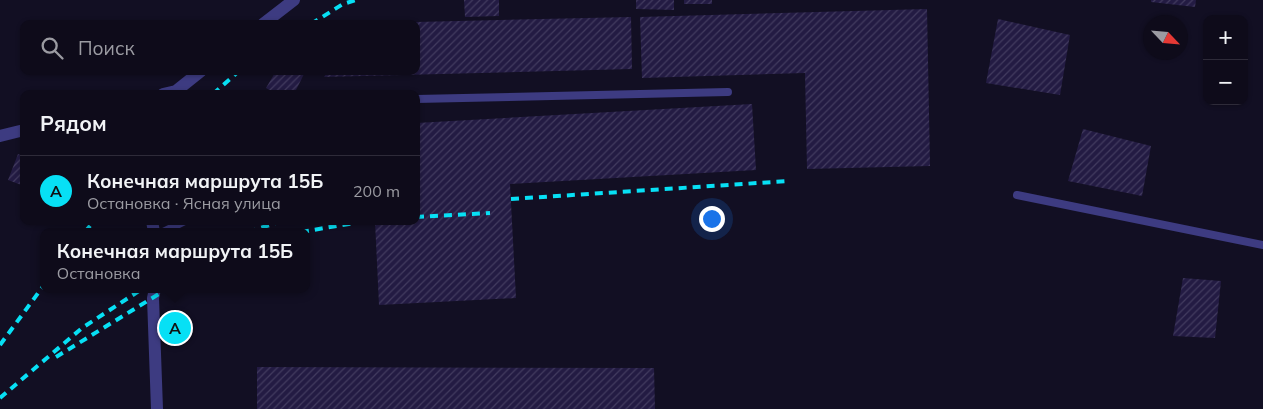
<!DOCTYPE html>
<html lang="ru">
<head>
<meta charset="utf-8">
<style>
	:root { --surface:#0e0b1a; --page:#171423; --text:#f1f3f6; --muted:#9b9ba2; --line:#2e2b39; --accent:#07e0f5 }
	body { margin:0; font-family:Mulish,sans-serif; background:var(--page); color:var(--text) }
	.controls { position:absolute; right:15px; top:15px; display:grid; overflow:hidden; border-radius:10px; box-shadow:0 1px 4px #0004 }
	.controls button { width:45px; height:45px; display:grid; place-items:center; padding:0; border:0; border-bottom:1px solid var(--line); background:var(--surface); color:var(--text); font:25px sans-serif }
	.compass { position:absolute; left:1143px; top:15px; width:45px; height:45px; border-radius:50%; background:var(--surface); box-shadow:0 1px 4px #0004; rotate:116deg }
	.you { position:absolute; left:711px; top:218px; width:18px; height:18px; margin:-12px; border:4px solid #fff; border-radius:50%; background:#1a73e8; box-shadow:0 0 0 8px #1a73e833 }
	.badge { display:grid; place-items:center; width:32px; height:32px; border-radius:50%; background:var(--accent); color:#111; font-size:16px; font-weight:700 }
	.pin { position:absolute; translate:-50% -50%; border:2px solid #fff; box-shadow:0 1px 5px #0006 }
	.popup { position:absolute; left:40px; top:228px; width:270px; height:65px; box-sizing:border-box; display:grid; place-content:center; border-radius:10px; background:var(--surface); filter:drop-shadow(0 1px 4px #0005); font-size:16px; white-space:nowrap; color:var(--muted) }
	.popup b { font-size:19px; color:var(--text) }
	.popup::after { content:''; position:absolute; left:50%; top:100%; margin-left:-10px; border:10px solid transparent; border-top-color:var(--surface) }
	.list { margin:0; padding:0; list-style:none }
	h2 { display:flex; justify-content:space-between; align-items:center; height:65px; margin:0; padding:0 20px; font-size:21px }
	h2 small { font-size:16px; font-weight:400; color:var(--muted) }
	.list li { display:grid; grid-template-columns:32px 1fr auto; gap:15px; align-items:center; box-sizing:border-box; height:70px; padding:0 20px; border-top:1px solid var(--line) }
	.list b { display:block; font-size:19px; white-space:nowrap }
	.list p { margin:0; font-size:16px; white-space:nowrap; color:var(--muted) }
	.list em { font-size:16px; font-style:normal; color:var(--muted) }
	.icon { flex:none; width:28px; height:28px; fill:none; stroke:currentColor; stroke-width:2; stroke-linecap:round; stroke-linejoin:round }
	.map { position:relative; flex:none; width:1263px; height:409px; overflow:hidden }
	.search { position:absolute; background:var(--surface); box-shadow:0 1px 4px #0004; left:20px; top:20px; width:400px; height:55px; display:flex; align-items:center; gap:12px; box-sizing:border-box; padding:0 18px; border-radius:10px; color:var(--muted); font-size:19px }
	.panel { position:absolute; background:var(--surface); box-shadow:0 1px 4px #0004; left:20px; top:90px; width:400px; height:135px; border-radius:10px }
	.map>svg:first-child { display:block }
	.building { fill:url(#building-hatch) }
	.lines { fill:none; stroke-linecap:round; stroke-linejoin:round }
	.lane { stroke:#3d3b81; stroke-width:8 }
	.street { stroke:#3d3b81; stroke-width:12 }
	.rail { stroke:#07e0f5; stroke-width:4; stroke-dasharray:8 6; stroke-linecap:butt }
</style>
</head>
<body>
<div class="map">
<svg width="1263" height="409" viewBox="0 0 1263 409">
	<defs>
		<pattern id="building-hatch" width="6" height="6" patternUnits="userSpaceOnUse" patternTransform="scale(1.25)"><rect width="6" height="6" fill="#231b43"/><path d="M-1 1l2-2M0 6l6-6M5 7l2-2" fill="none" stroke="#423b5f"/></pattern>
	</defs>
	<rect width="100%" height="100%" fill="#120f23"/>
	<path class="building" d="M464,0h35v16l-34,1z
		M636,0h38v10l-38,-1z
		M684,0h28v4h-28z
		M1151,0h45l-1,7 -44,-5z
		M927,9l3,157 -123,3 -2,-96 -163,5 -2,-61z
		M631,17l1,52 -308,8 4,-6h88v-49z
		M998,19l72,16 -10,60 -74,-12z
		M276,71h23l5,3 -10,20h-18l-10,-6z
		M752,104l4,66 -246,14 6,114 -137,7 -4,-84h41v-98z
		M1083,129l68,17 -9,50 -74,-15z
		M18,154l6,2v30l-16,-6z
		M1183,278l38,3 -6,57 -42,-2z
		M257,367l397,1 1,41h-398z"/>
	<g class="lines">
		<path class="lane" d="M416,99l312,-7
			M1017,195l246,50
			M163,232l22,-11"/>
		<path class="street" d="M263,24l31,-24
			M163,94l13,-3 25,-20
			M0,136l24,-6
			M152,221l2,11
			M155,289l-2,9 4,111"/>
		<path class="rail" d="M311,24l32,-20 13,-4
			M213,94l26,-23
			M511,199l278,-18
			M416,217l74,-4
			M85,232l9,-11
			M248,232l34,-11
			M301,232l65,-11
			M0,345l44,-60
			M56,357l111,-68
			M0,398l82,-70 60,-39"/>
	</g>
</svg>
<div class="controls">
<button>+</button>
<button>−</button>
</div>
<svg class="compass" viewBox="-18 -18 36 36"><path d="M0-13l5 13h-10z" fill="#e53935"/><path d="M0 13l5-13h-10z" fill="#9b9ba2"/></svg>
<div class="you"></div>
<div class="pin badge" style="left:175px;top:328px">A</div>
<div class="popup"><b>Конечная маршрута 15Б</b>Остановка</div>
<div class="search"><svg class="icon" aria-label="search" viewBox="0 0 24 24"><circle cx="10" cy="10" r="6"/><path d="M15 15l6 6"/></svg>Поиск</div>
<section class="panel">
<h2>Рядом<small></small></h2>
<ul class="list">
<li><span class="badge">A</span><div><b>Конечная маршрута 15Б</b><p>Остановка · Ясная улица</p></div><em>200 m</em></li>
</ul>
</section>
</div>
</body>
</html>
